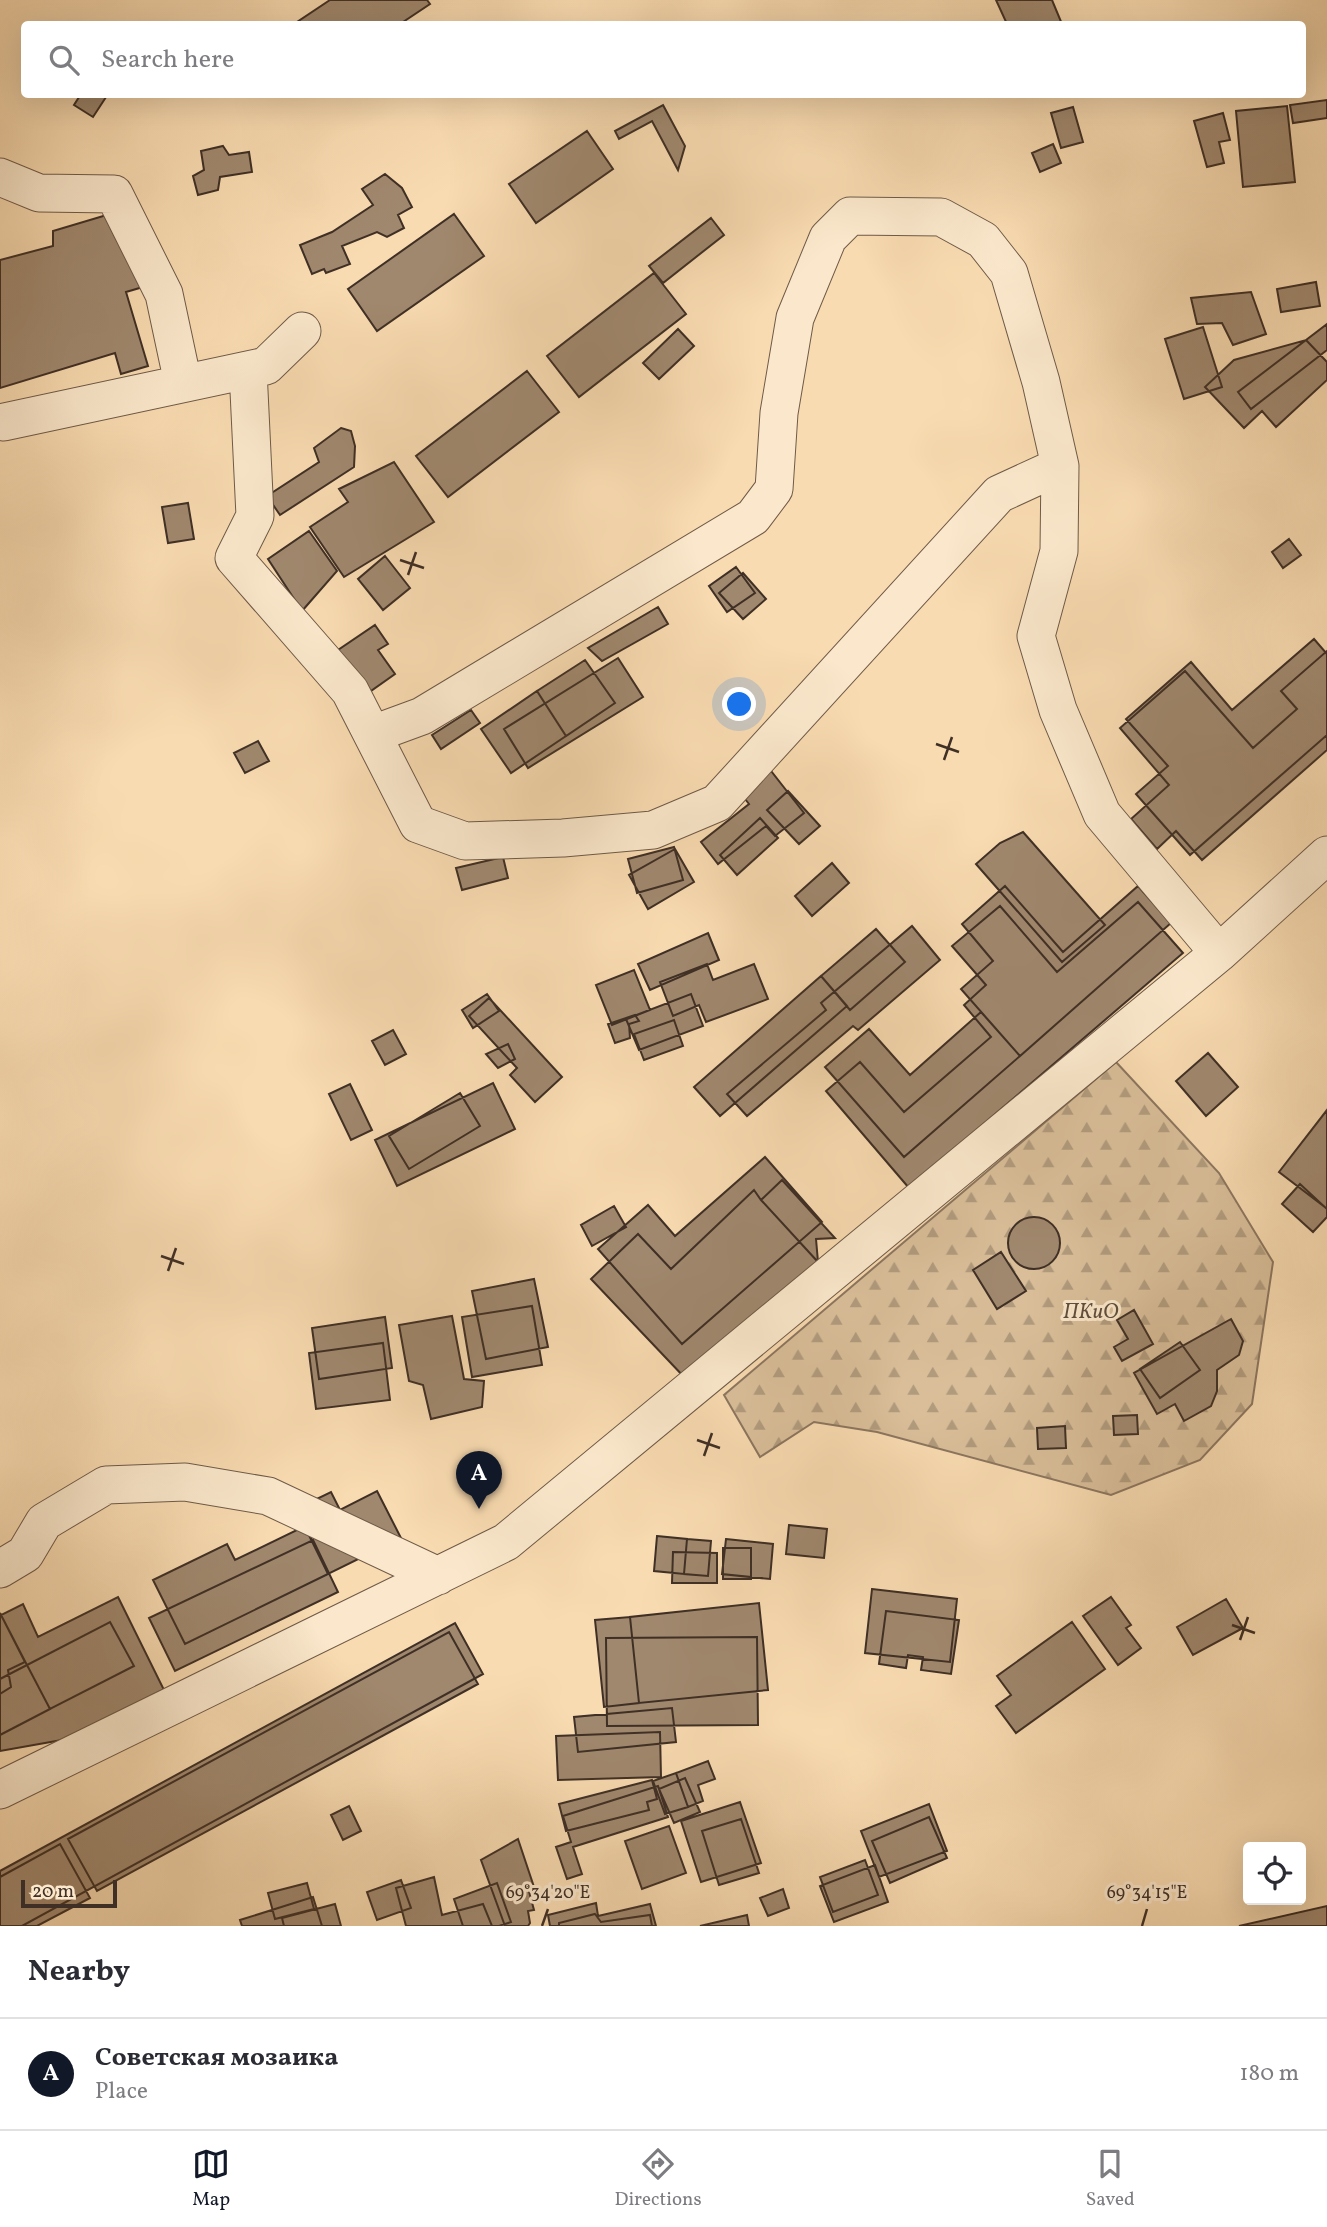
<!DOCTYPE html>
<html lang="en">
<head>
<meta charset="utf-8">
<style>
	:root { --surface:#fff; --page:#f2f2f3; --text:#2b2b33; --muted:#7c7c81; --line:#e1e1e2; --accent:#111827 }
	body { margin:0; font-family:Vollkorn,serif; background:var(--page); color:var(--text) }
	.controls { position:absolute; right:21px; bottom:21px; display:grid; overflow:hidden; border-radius:7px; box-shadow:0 7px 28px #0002 }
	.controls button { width:63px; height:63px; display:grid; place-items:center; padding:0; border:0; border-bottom:2px solid var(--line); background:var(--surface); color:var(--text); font:35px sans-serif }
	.scale { position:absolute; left:21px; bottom:18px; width:96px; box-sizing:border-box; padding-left:7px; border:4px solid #3f2f25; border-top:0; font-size:19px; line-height:24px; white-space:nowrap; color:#3f2f25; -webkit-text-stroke:5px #fbe8cc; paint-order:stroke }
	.you { position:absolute; left:740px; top:705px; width:24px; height:24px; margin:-18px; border:5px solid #fff; border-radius:50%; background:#1a73e8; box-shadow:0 0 0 10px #1a73e833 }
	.badge { display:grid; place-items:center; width:46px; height:46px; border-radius:50%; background:var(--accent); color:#fff; font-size:23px; font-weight:700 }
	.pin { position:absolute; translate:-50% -58px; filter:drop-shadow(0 2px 4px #0008) }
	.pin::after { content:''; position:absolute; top:37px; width:24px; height:21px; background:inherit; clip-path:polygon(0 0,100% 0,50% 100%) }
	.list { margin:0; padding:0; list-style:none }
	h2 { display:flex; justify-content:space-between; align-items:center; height:91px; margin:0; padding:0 28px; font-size:30px }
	h2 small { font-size:23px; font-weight:400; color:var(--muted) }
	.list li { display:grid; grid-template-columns:46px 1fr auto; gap:21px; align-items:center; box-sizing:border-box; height:112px; padding:0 28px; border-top:2px solid var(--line) }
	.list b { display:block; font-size:26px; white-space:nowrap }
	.list p { margin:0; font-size:23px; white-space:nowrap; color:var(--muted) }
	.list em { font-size:23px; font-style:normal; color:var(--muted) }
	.icon { flex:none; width:38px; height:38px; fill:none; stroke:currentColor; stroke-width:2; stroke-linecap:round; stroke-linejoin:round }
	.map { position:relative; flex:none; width:1327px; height:1926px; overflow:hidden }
	.search { position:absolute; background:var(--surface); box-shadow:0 7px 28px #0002; left:21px; right:21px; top:21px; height:77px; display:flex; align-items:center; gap:18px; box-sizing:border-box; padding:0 24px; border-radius:7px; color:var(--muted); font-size:26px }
	.sheet { height:203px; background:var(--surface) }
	nav { display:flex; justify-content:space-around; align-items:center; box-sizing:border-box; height:98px; border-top:2px solid var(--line); background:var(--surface); font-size:19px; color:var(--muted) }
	nav a { display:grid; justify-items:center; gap:4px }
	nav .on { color:var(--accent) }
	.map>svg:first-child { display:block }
	.forest { fill:url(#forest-firs); stroke:#8c765f; stroke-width:2 }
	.building { fill:#a0886e; stroke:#3f2f25; stroke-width:2 }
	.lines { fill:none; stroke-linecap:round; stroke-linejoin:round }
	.minor-casing { stroke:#6e5a48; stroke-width:39 }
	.minor { stroke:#fbe8cc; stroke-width:37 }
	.ticks { fill:none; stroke:#3f2f25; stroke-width:2.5 }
	.labels { text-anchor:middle; stroke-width:6; stroke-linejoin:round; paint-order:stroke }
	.park-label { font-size:21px; font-style:italic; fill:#5e4c3c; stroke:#fbe8cc }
	.ticks-label { font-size:18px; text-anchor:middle; fill:#3f2f25; stroke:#fbe8cc; stroke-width:6; stroke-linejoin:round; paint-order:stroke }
</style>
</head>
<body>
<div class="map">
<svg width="1327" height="1926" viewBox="0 0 1327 1926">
	<defs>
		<pattern id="forest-firs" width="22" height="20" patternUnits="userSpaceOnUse" patternTransform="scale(1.75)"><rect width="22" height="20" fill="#d9be99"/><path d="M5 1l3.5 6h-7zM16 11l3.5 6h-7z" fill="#b19b7d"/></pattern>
	</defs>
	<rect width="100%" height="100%" fill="#f9dbb1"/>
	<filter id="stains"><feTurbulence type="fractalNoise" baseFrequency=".00286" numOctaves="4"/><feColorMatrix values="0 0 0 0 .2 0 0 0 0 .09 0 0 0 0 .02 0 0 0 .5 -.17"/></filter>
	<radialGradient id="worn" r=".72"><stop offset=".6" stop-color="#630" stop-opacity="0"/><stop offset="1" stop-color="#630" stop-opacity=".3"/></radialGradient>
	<path class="forest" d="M1116,1062l103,111 54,89 -21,142 -52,56 -89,35 -234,-63 -63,-10 -54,35 -36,-62z"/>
	<path class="building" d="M330,0h97l3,4 -30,20h-106z
		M996,0h56l10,24h-55z
		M81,94h27l-15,23 -19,-12z
		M1327,100v18l-34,5 -3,-18z
		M663,105l22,41 -7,24 -26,-49 -33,18 -4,-8z
		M1287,106l8,76 -52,5 -7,-76z
		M1073,107l10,35 -22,6 -10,-35z
		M1223,113l7,27 -11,2 5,21 -17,4 -13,-46z
		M587,131l26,38 -77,54 -27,-39z
		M1053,144l8,19 -21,9 -8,-19z
		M223,146l6,9 20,-3 3,20 -32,5 -2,13 -20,5 -5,-19 11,-6 -3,-19z
		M385,174l17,14 10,19 -14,8 6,13 -17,9 -10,-5 -35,14 8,18 -24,9 -2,-4 -12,5 -12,-29 32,-13 41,-27 -11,-16z
		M120,211l23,76 -17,5 22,74 -27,8 -6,-21 -115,35v-128l53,-14v-15z
		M454,214l30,42 -107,75 -29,-42z
		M711,218l13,17 -61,48 -14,-17z
		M654,273l32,41 -107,83 -32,-41z
		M1316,282l4,24 -39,6 -4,-23z
		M1251,292l15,42 -33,11 -11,-22 -25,1 -6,-26z
		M1327,324v26l-76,59 -13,-17z
		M1203,327l19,60 -38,12 -19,-60z
		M678,329l16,17 -35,33 -16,-16z
		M1306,340l21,22v18l-51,47 -14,-16 -18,17 -39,-41 29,-27z
		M527,371l32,41 -111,85 -32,-41z
		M341,428l10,3 4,15 -1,21 -74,48 -13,-19 52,-34 -5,-14z
		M394,462l40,60 -90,55 -34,-50 38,-25 -9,-13z
		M188,503l6,36 -26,4 -6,-36z
		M309,531l28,40 -35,40 -34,-52z
		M1289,539l12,16 -18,13 -11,-16z
		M385,556l25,32 -27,22 -25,-31z
		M736,567l19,26 -28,19 -18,-26z
		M743,573l23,26 -23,20 -24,-26z
		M658,607l10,17 -66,37 -14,-13z
		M375,625l13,19 -10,6 17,24 -27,19 -30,-43z
		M1314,639l13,15v81l-137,120 -54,-61 32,-28 -42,-47 65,-57 41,48z
		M1327,651v99l-125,110 -26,-29 -19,18 -26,-30 38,-34 -49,-57 65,-57 68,77 44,-39 -16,-18z
		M618,658l25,39 -115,71 -24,-39z
		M585,660l30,43 -49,33 -29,-45z
		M537,691l29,45 -55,37 -30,-44z
		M471,710l9,13 -39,26 -9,-14z
		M258,741l11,20 -24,12 -11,-20z
		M764,762l40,51 -29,23 -9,-10 -48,38 -17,-22 48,-38 -15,-19z
		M788,791l32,35 -21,18 -32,-34z
		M760,818l18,20 -41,37 -17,-20z
		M1023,832l82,93 -43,37 -86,-98 24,-21z
		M674,847l9,33 -46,13 -9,-34z
		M675,849l19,33 -46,27 -19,-34z
		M503,857l5,21 -46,12 -6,-22z
		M832,863l17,20 -37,33 -17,-20z
		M1005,886l58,66 75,-66 33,37 -151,133 -59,-67 32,-28 -31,-37z
		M1138,902l45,51 -274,235 -83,-97 34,-29 44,50 87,-75 -27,-32 22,-20 -34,-39 48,-40 57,66z
		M912,926l28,34 -82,70 -5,-4 -106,90 -20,-22 99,-84 -5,-7z
		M876,929l29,33 -55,48 -29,-34z
		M708,933l11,27 -69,30 -12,-26z
		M707,964l6,16 41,-16 14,35 -62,23 -7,-17 -26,11 -13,-34z
		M634,970l16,40 -38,15 -16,-40z
		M821,976l26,30 -127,110 -26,-29z
		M487,994l12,17 -26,17 -11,-18z
		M691,994l12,32 -64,24 -13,-31z
		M489,998l73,79 -27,25 -25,-27 7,-7 -48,-52z
		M981,1012l39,44 -116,101 -79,-90 44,-38 41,46z
		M635,1015l4,6 -10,3 1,14 -15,5 -7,-19z
		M674,1020l9,26 -39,14 -10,-26z
		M393,1030l13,24 -21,11 -13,-24z
		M508,1044l7,15 -17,9 -12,-14z
		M1208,1053l30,34 -32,29 -30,-35z
		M493,1083l22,46 -118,57 -22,-46z
		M350,1084l22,46 -21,10 -22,-46z
		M460,1093l20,33 -71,43 -20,-33z
		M1327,1110v97l-1,1 -47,-36z
		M765,1157l57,65 -140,122 -84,-95 50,-44 27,31z
		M782,1180l53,58 -19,1 2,23 -57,-62z
		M1300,1184l27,25v8l-14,15 -31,-28z
		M754,1190l7,10 57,62 -132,117 -95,-100 47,-45 33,35z
		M614,1206l12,21 -34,19 -11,-21z
		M1008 1243a26 26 0 1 1 52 0a26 26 0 1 1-52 0Z
		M1001,1252l25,39 -29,18 -24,-39z
		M534,1279l14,68 -62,12 -14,-68z
		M532,1306l10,59 -70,12 -10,-60z
		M1134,1310l19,34 -31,17 -8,-14 14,-8 -11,-19z
		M452,1316l12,63 20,2 -2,26 -51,12 -8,-34 -14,-4 -10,-56z
		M385,1317l7,51 -73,11 -7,-51z
		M1231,1319l12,22 -4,14 -22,15v21l-6,15 -27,15 -9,-17 -18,10 -23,-41z
		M1180,1342l20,28 -40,28 -20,-29z
		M383,1343l7,57 -74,9 -7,-56z
		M1137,1415l1,19 -24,1 -1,-19z
		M1065,1426l1,22 -28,1 -1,-21z
		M377,1491l24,47 -73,36 -32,-65 35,-17 9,18z
		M789,1525l38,4 -3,29 -38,-4z
		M305,1526l23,48 -143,70 -32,-64 74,-36 8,16z
		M657,1536l30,3 -3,35 -30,-3z
		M687,1539l24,2 -3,35 -24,-2z
		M726,1539l47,5 -3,35 -48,-5z
		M313,1540l25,52 -163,79 -26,-53z
		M723,1548h28v31h-28z
		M673,1552l44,1v30h-45z
		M872,1589l85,10 -7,63 -85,-9z
		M118,1597l47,95 -92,46 -73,13v-57l11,-7 -3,-17 17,-8 -24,-47 22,-11 15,33z
		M1111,1597l20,28 -5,3 15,20 -23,17 -35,-49z
		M1226,1599l17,29 -50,27 -16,-28z
		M759,1603l9,87 -129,13 -9,-86z
		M886,1611l73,9 -8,54 -30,-4 2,-13 -15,-2 -2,13 -27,-4z
		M0,1613l27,52 -27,14z
		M630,1617l9,86 -35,4 -9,-87z
		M110,1622l24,44 -84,43 -23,-44z
		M1072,1622l33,47 -89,64 -20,-27 15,-11 -14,-19z
		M455,1623l28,51 -461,252h-22v-55z
		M449,1632l29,52 -381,207 -29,-52z
		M757,1637l1,88 -151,1 -1,-88z
		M27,1665l23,44 -50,26v-56z
		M672,1708l4,34 -98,10 -4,-35z
		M660,1732l1,45 -103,3 -2,-44z
		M708,1761l7,18 -17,6 5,16 -15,6 -12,-34z
		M676,1773l12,34 -23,7 -12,-33z
		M685,1778l15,34 -26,11 -15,-34z
		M652,1780l5,19 -10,3 2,8 -83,21 -7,-27z
		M658,1786l10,31 -95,30 9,27 -15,5 -11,-32 15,-5 -8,-26z
		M740,1802l21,61 -60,19 -20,-61z
		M929,1804l18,47 -68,26 -18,-46z
		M349,1806l12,25 -18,9 -12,-25z
		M929,1817l18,41 -57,25 -18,-42z
		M741,1819l18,54 -40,12 -17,-54z
		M669,1826l17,47 -44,16 -17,-48z
		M518,1839l15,45h-6l7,26 -6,1 2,12 -2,3h-23l-24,-66z
		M60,1844l30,54 -53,28h-37v-49z
		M865,1860l13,35 -45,17 -13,-35z
		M875,1865l13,37 -54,20 -14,-36z
		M434,1877l8,38 41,-11 9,22h-86l-10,-38z
		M401,1880l10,28 -34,12 -10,-28z
		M307,1883l7,26 -39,10 -7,-26z
		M497,1883l14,39 -12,4h-36l-9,-27z
		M783,1889l6,19 -21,8 -8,-18z
		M313,1897l9,29h-80l-2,-6z
		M596,1903l2,13 52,-12 6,22h-106l-2,-11z
		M335,1904l6,22h-57l-2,-8z
		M1327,1906v20h-88z
		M595,1914l6,8 49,-7 2,11h-93v-3z
		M747,1915l2,11h-49z"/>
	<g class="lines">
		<defs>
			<path id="minor" d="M0,177l39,16 75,1 50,100 19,89
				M248,370l7,146 -21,42 116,133 68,133 47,17 98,-3 90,-8 64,-27 282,-309 61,-28
				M4,422l262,-56 36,-35
				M373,734l49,-18 331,-199 21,-28 5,-76 16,-95 33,-80 22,-22 91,1 42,23 26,33 32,109 19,84 -1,85 -23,85 22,74 44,104 117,139
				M0,1569l25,-15 19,-32 62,-37 79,-3 83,14 170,80
				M0,1790l506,-248 713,-589 108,-98"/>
		</defs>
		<use href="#minor" class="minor-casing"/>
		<use href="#minor" class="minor"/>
	</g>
	<path class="ticks" d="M400,560l24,8M408,575l8,-23M936,744l23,8M944,760l8,-23M161,1256l23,8M168,1271l8,-23M697,1440l23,8M704,1456l8,-23M1232,1625l23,8M1240,1640l8,-23M542,1926l6,-17M1142,1926l5,-17"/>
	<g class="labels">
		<g class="park-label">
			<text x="1091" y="1318">ПКиО</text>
		</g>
	</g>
	<g class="ticks-label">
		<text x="548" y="1898">69°34'20"E</text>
		<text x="1147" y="1898">69°34'15"E</text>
	</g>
	<rect width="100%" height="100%" filter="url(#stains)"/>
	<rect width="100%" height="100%" fill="url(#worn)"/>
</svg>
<div class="controls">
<button><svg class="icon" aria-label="locate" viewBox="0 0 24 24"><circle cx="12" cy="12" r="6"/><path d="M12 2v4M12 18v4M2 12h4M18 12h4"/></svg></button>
</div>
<div class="scale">20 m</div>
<div class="you"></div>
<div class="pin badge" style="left:479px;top:1509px">A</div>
<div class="search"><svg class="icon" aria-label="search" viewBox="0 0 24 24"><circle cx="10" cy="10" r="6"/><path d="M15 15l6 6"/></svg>Search here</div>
</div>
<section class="sheet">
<h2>Nearby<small></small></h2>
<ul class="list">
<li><span class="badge">A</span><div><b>Советская мозаика</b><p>Place</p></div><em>180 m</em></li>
</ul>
</section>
<nav>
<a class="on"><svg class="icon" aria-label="map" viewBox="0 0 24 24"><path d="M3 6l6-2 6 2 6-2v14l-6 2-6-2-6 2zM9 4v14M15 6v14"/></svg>Map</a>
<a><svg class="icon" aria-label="directions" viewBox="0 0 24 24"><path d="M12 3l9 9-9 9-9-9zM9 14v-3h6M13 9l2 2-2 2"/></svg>Directions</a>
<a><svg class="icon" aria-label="saved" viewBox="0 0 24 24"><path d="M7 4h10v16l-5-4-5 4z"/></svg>Saved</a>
</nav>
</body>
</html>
